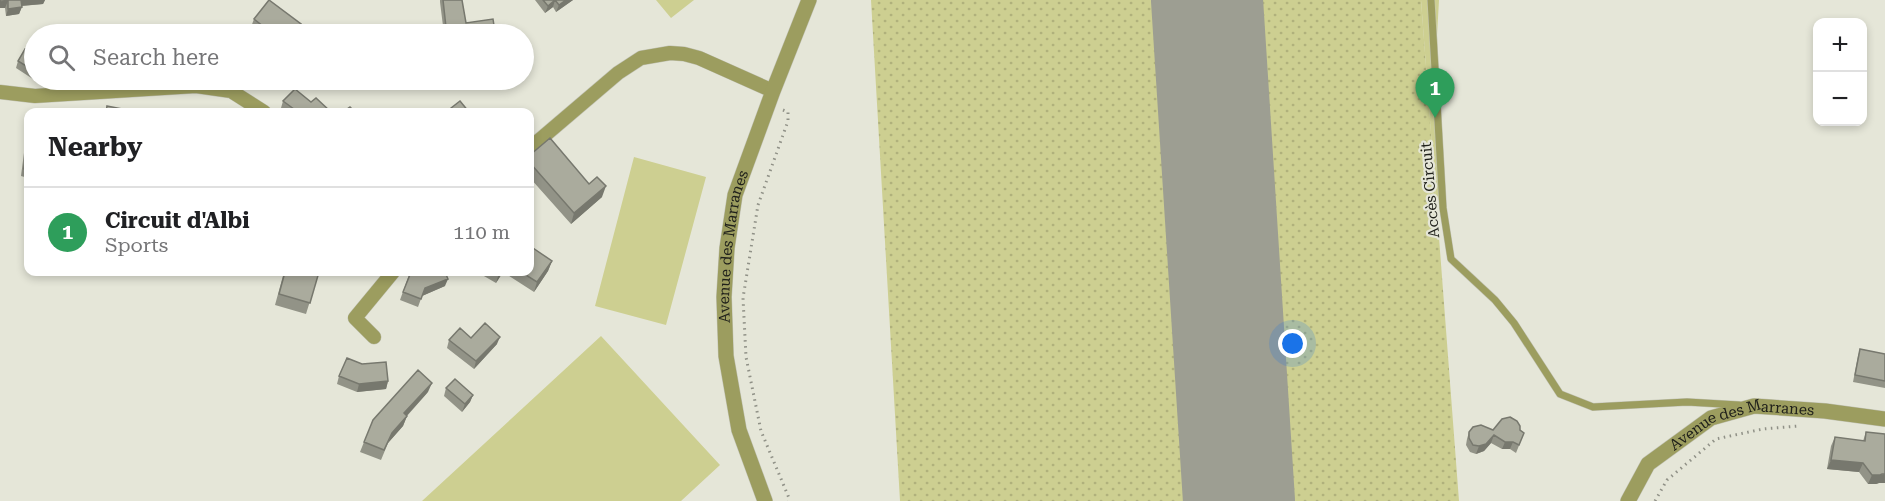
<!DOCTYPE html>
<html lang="en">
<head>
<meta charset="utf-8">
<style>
	:root { --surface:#fff; --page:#f2f2f2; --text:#202124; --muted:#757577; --line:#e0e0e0; --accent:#d93025 }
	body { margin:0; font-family:"Roboto Serif",serif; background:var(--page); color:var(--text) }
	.controls { position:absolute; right:18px; top:18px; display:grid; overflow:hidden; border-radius:12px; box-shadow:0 3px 9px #0003 }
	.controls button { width:54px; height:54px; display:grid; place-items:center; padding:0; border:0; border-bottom:2px solid var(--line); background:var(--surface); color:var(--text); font:30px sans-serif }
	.you { position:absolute; left:1293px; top:344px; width:21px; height:21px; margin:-15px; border:4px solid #fff; border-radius:50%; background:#1a73e8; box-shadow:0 0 0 9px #1a73e833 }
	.badge { display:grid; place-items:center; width:39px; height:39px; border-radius:50%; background:var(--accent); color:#fff; font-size:20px; font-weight:700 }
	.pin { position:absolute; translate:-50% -50px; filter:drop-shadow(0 2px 3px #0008) }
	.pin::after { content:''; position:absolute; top:32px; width:21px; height:18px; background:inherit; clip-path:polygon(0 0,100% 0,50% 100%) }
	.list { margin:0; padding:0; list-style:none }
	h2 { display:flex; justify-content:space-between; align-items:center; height:78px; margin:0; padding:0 24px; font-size:26px }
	h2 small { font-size:20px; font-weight:400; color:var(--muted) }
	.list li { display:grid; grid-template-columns:39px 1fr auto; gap:18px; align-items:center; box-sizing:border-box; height:90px; padding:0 24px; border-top:2px solid var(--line) }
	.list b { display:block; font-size:22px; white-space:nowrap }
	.list p { margin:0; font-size:20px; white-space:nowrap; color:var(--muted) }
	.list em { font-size:20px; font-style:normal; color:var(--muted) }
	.icon { flex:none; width:33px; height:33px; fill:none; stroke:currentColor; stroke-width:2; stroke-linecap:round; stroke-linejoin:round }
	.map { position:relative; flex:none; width:1885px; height:501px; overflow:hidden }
	.search { position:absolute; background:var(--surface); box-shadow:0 3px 9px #0003; left:24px; top:24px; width:510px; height:66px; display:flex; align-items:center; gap:15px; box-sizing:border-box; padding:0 21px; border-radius:33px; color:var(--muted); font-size:22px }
	.panel { position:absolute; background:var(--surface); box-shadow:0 3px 9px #0003; left:24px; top:108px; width:510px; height:168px; border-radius:12px }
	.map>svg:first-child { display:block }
	.grass { fill:url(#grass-dots) }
	.pitch { fill:#cdcf91 }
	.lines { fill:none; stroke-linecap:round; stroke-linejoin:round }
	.runway { stroke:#9d9e92; stroke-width:112 }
	.service-casing { stroke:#c2c3b6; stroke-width:8 }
	.minor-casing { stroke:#c2c3b6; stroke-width:15 }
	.tertiary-casing { stroke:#c2c3b6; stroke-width:16 }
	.path { stroke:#909187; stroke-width:3; stroke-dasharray:1.5 4.5; stroke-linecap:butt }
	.service { stroke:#9c9d5f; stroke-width:7 }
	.minor { stroke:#9c9d5f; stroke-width:14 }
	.tertiary { stroke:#9c9d5f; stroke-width:15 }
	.wall { fill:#929387 }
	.shaded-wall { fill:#77786e }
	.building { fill:#aaab9d; stroke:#77786e; stroke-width:1.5 }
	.labels { text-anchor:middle; stroke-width:4.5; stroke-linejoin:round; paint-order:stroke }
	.street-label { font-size:15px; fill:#20211b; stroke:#e5e6d8 }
</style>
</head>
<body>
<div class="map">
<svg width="1885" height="501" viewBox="0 0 1885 501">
	<defs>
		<pattern id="grass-dots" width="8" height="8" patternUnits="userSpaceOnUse" patternTransform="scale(1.5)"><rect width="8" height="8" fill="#cdcf91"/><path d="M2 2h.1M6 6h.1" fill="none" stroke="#b0b17c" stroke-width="1.8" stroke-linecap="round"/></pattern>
	</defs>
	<rect width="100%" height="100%" fill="#e5e6d8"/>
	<path class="grass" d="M871,0h297l31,501h-299z
		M1246,0h175l38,501h-181z"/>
	<path class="pitch" d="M656,0h38l-23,18z
		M1421,0h18l-2,36 9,163 -10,1z
		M634,157l72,20 -40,148 -71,-19z
		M601,336l119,129 -39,36h-259z"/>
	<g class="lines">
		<path class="runway" d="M1207,0l32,501"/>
		<defs>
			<path id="service" d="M1431,0l12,208 8,51 44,41 19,23 46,71 33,13 94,-5 52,3"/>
			<path id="minor" d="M0,92l35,4 161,-10 35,5 33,21
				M530,148l88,-75 23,-15 29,-5 14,1 15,4 74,33
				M374,337l-19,-19 38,-46"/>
			<g id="tertiary">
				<path id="s1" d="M765,501l-26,-71 -13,-74 -2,-59 3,-49 8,-53 38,-104 36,-91"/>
				<path id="s2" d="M1628,501l20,-37 63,-46 43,-12 71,5 60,8"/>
			</g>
		</defs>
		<use href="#service" class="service-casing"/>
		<use href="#minor" class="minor-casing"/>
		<use href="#tertiary" class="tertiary-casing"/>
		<path class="path" d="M783,110l5,2v9l-30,84 -15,93 3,59 15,74 28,67 -1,3
			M1655,501l12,-21 49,-41 47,-10 36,-3"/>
		<use href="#service" class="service"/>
		<use href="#minor" class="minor"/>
		<use href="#tertiary" class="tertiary"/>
	</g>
	<path class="wall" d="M0,0h45l-2,4 -21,2 -3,8 -13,2 -1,-8z
		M440,0h22l4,23 28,11h-50l-4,-32z
		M535,0h38l-17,12 -3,-5 -8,6z
		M254,19l44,13 -2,2h-35l-10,-7z
		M34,49v31h2v1l-20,-13 2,-7 14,-8z
		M283,101l28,1 20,10h-45l-5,-4z
		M28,122v56l-7,-2z
		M530,155l72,42 -31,27 -41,-46z
		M552,261l-4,10 -14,21 -31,-20 -7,11 -19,-11h53z
		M284,272h35l-13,42 -31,-9z
		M410,272l35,14 -23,10 -4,11 -18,-7z
		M449,340l48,4 -23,25 -27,-21z
		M1860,349l25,5v34l-32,-6 5,-26z
		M339,376l49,5 -2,8 -29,3 -20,-8z
		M446,388l27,7 -3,7 -8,10 -18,-16z
		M428,392l-21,24 -4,10 -15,17 -7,17 -21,-8 4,-10z
		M1493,430h27l4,3 -8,20 -6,-4h-8l-11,-6 -7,8 -8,3 -6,-2 -4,-7 1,-6 2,-7z
		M1866,432l13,51 -3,1h-8l-9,-12 -32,-3 4,-23 4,-9 28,4z"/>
	<path class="shaded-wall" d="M21,0h24l-2,4 -24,2z
		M555,0l-2,7 -8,6 3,-7z
		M566,0h7l-17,12 3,-7z
		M8,1l-3,7h-5v-6z
		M22,7l-3,7 -13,2 2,-7z
		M301,24l-3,8 -2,2h-3z
		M446,27h4l-3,7h-3z
		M495,32l-1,2h-18z
		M606,186l-4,11 -31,27 3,-11z
		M552,261l-4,10 -14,21 3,-10z
		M500,272h3l-7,11 3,-10z
		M448,279l-3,7 -23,10 3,-8z
		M500,337l-3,7 -23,25 2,-8z
		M388,381l-2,8 -29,3 2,-8z
		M432,383l-4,9 -28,31 4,-10z
		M473,395l-3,7 -8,10 3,-8z
		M407,416l-4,10 -15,17 -7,17 11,-27z
		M1494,435l-3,8 -7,8 -8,3 3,-8z
		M1505,442h8l-3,7h-8z
		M1831,460l32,3 -4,9 -32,-3z
		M1885,474v9h-6l-3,1h-8l4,-9z"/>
	<path class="building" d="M0,0h21l1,7 -14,2v-8l-8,1z
		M269,0l32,24 -8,10h-20l-19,-15z
		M443,0h19l4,23 27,-4 2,13 -19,2h-25l-1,-7h-4z
		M543,0h23l-7,5 -4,-5 -7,6z
		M328,25l10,9h-19z
		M25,49l7,4 2,-4v22l-16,-10z
		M295,89l16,13 5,-4 15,14h-33l-15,-11z
		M460,101l9,11h-23z
		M107,106l26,5v1h-27z
		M350,107l5,5h-12z
		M32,110l20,2h-21z
		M28,134v36l-4,-1z
		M550,138l39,46 8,-7 9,9 -32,27 -44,-50v-8z
		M530,246l22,15 -15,21 -16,-10h9z
		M285,272h34l-9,31 -31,-9z
		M411,272h34l3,7 -23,9 -4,11 -18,-7z
		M485,323l15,14 -24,24 -27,-21 11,-12 11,10z
		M1860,349l25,5v27l-30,-6z
		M347,358l15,6 24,-2 2,19 -29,3 -20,-8z
		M418,370l14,13 -28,30 3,3 -15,17 -8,17 -20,-8 9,-22z
		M455,379l18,16 -8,9 -19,-16z
		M1510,417l7,4 3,5v4l4,3 -5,12 -6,-3h-8l-11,-7 -8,9 -7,2 -6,-1 -4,-7v-6l4,-5 8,-2 12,5 9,-11z
		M1866,432l19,2v40h-3l-2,1h-8l-9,-12 -32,-3 4,-23 30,4z"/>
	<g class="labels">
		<g class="street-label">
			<text transform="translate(1430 190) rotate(-95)" y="5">Accès Circuit</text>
			<text dy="5" stroke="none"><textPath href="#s1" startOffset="261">Avenue des Marranes</textPath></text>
			<text dy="5" stroke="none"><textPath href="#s2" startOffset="148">Avenue des Marranes</textPath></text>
		</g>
	</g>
</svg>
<div class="controls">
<button>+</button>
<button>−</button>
</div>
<div class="you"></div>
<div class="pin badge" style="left:1435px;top:118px;background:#2e9e5b">1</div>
<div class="search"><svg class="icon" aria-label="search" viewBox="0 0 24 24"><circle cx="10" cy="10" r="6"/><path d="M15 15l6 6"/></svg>Search here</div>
<section class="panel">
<h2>Nearby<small></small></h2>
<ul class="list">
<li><span class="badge" style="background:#2e9e5b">1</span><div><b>Circuit d'Albi</b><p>Sports</p></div><em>110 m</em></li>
</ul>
</section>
</div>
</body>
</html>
